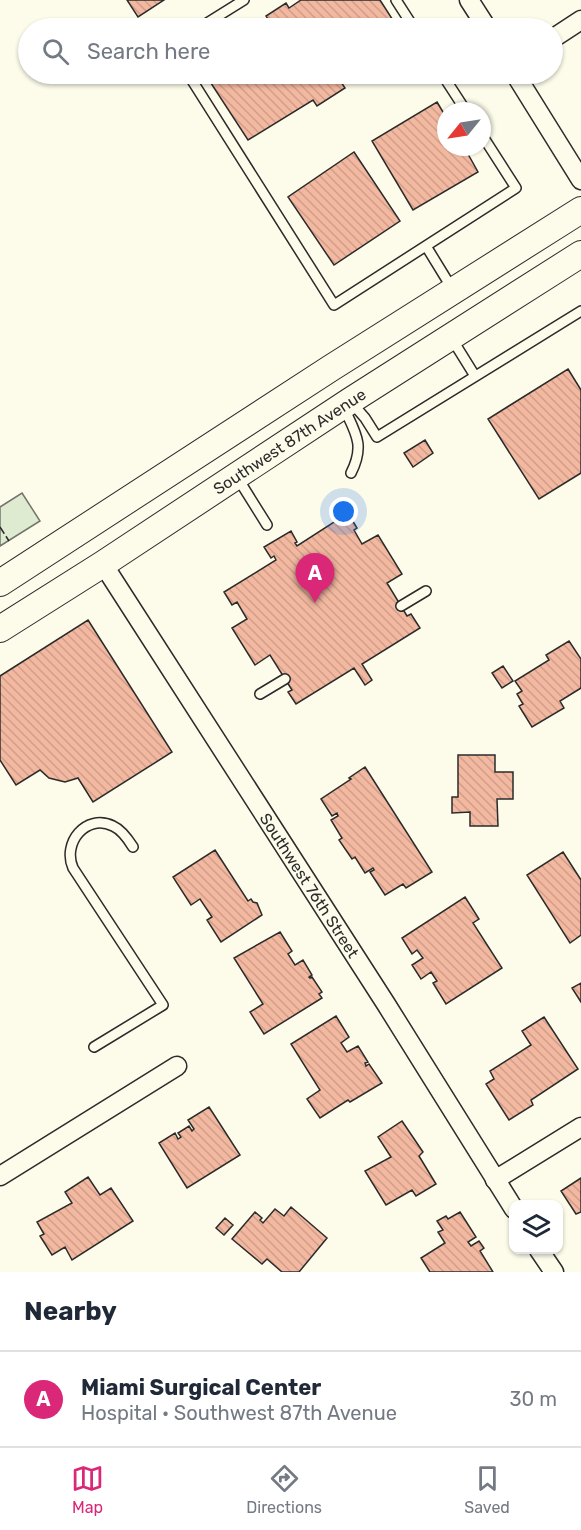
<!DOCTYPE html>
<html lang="en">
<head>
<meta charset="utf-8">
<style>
	:root { --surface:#fff; --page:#f6f6f7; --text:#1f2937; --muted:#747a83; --line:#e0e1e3; --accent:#db2777 }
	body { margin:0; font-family:Rubik,sans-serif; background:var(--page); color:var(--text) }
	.controls { position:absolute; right:18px; bottom:18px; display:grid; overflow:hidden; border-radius:12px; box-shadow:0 2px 4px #0004 }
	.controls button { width:54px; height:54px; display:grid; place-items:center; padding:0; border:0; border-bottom:2px solid var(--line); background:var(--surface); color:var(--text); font:30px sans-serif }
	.compass { position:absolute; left:437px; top:102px; width:54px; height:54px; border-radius:50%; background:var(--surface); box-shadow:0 2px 4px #0004; rotate:240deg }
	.you { position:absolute; left:344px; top:512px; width:21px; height:21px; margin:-15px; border:4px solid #fff; border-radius:50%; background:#1a73e8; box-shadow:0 0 0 9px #1a73e833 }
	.badge { display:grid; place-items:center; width:39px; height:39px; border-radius:50%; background:var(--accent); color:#fff; font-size:20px; font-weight:700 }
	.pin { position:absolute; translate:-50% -50px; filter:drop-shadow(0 2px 3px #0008) }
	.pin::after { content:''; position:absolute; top:32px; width:21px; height:18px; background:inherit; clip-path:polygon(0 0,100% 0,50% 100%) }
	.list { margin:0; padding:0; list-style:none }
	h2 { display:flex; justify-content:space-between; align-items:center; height:78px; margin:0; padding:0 24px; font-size:26px }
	h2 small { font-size:20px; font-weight:400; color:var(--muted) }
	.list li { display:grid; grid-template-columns:39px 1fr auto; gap:18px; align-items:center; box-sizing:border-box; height:96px; padding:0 24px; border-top:2px solid var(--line) }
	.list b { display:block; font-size:22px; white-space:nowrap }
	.list p { margin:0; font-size:20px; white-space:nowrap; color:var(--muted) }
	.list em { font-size:20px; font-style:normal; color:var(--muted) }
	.icon { flex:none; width:33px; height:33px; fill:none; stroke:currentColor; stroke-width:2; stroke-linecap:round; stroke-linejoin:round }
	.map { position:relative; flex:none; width:581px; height:1272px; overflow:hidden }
	.search { position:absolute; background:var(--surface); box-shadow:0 2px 4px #0004; left:18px; right:18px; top:18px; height:66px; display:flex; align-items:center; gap:15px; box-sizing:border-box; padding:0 21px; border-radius:33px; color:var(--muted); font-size:22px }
	.sheet { height:174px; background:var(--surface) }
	nav { display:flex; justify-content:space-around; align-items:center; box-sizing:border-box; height:84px; border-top:2px solid var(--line); background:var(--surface); font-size:16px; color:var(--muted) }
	nav a { display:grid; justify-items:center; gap:3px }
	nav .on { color:var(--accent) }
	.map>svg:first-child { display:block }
	.pitch { fill:#deebd1; stroke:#74746e; stroke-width:1.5 }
	.building { fill:url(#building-back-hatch); stroke:#2b2b2b; stroke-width:1.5 }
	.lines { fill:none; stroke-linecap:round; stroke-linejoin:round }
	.service-casing { stroke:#2b2b2b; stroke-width:12 }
	.minor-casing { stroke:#2b2b2b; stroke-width:21 }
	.secondary-casing { stroke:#2b2b2b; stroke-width:28 }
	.service { stroke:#fdfbea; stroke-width:9 }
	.minor { stroke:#fdfbea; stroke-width:18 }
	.secondary { stroke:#fdfbea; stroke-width:26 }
	.fence { stroke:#2b2b2b; stroke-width:1.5; stroke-dasharray:8 3; stroke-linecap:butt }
	.labels { text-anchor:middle; stroke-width:4.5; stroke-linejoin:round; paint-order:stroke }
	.street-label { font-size:16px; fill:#2b2b2b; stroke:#fdfbea }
</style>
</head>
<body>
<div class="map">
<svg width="581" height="1272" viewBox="0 0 581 1272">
	<defs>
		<pattern id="building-back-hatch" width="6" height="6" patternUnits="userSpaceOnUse" patternTransform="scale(1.5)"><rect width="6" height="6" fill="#f2b8a0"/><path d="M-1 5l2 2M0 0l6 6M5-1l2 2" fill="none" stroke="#d09e8a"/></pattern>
	</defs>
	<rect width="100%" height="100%" fill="#fdfbea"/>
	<path class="pitch" d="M22,493l18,28 -40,25v-39z"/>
	<path class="building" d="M127,0h37l-26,17z
		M301,0h79l18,28h-138l10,-6 -4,-6 20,-13 3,5z
		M205,74h149l-13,8 4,6 -28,18 -4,-6 -65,40z
		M437,102l9,15v30h18l14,25 -65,38 -41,-69z
		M354,152l46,69 -66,44 -46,-68z
		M568,369l13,21v83l-42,26 -51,-80z
		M425,440l8,13 -20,14 -9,-14z
		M348,513l9,15 -3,2 8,14 16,-9 24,39 -15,9 20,33 4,-2 9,14 -58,36 10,16 -7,5 -11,-17 -58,36 -8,-12 4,-2 -22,-35 -15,10 -23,-37 15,-9 -10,-17 -5,3 -8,-13 52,-32 -2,-4 -3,2 -7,-11 27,-16 6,11 -2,1 2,3z
		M88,620l84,132 -79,50 -15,-24 -13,4 -16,-4 -9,-8 -24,15 -16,-25v-84z
		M569,641l12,18v29l-21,13 4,7 -32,19 -13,-21 4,-2 -6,-10 5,-3 -7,-10 34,-21 -3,-5z
		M503,666l10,15 -11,7 -10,-15z
		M458,755h37v17h18v27h-16l1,27h-28v-14l-18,1v-16h6z
		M365,767l67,105 -26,16 -3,-4 -18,11 -15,-23 4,-2 -1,-2 -8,5 -10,-16 -3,2 -13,-19 3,-2 -11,-18 7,-4 -1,-3 -5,3 -11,-17 30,-20 -2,-1z
		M215,850l33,51 3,-2 2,3 4,1 5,12 -41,27 -14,-22 5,-3 -12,-18 -9,6 -18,-28z
		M563,852l18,28v55l-11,8 -43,-68z
		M465,897l14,22 -6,4 29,45 -56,36 -13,-21 4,-2 -6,-9 -10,7 -9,-14 11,-7 -6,-8 -5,4 -10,-16z
		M280,932l12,19 -4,3 7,11 8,-5 9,15 -3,2 1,1 2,-1 10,15 -3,2 3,4 -58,36 -14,-22 13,-8 -29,-46z
		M581,983v19l-9,-14z
		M336,1016l13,21 -8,6 6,9 11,-6 10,16 -3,1 1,3 3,-2 13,19 -32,19 -2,-2 -28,18 -13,-19 13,-9 -29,-46z
		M544,1017l34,52 -47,31 2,5 -24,15 -23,-36 8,-5 -4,-8 41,-26 -9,-14z
		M209,1107l31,48 -53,33 -28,-45 16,-10 3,6 3,-2 -3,-4 11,-7 3,5 2,-2 -6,-9z
		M402,1121l21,31 -4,4 17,28 -20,12 -4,-6 -26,15 -21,-34 26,-14 -13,-20z
		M88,1177l12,18 11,-7 22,33 -61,39 -7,-13 -13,8 -12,-19 4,-2 -7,-12 35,-19 -7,-11z
		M581,1178v34l-5,2 -15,-23z
		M291,1207l36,31 -28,34h-17l-15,-13 -5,5 -30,-25 23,-27 7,6 -2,2 3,3 12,-14 9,7z
		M460,1212l16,25 -8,5 3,4 8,-5 5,7 -4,3 13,21h-63l-9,-14 24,-15 -7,-11 5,-2 -6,-9 9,-5 2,3z
		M225,1218l8,7 -9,10 -8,-7z"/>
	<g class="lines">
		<defs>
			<path id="service" d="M396,0l18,28
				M199,28l45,-28
				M188,74l146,231 182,-117 -34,-53
				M442,74l24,37
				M426,246l27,44
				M452,339l23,37
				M352,403l13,15 12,19 204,-126
				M344,408c12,26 21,37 7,65
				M237,477l30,48
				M401,606l25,-15
				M260,694l25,-15
				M94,1047l69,-42 -90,-137c-11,-25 13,-55 40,-42 9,4 15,13 20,21"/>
			<g id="minor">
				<path d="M469,0l18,28"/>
				<path d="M552,39l29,-19"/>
				<path d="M515,74l66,106"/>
				<path id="s1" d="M103,564l283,440 128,205"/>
				<path d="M0,1176l177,-110"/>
				<path d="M495,1180l86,-53"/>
				<path d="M539,1250l15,22"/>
			</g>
			<g id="secondary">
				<path d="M0,583l331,-215 250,-158"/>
				<path id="s2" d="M0,629l103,-65 247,-163 231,-147"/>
			</g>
		</defs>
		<use href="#service" class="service-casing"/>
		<use href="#minor" class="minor-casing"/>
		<use href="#secondary" class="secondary-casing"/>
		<use href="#service" class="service"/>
		<use href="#minor" class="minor"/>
		<use href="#secondary" class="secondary"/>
		<path class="fence" d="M0,527l9,14"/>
	</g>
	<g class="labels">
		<g class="street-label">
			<text dy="6" stroke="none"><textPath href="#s2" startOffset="345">Southwest 87th Avenue</textPath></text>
			<text dy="6" stroke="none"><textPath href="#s1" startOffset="382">Southwest 76th Street</textPath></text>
		</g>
	</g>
</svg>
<div class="controls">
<button><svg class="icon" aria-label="layers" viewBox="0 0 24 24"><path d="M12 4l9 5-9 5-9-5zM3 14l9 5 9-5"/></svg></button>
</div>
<svg class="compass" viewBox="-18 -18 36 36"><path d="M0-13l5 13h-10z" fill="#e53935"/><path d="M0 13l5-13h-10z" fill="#747a83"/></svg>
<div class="you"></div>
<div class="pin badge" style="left:315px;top:603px">A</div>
<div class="search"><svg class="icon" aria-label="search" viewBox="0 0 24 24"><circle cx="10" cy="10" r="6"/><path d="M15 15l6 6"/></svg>Search here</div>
</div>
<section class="sheet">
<h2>Nearby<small></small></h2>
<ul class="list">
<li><span class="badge">A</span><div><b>Miami Surgical Center</b><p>Hospital · Southwest 87th Avenue</p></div><em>30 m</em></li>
</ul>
</section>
<nav>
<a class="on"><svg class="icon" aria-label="map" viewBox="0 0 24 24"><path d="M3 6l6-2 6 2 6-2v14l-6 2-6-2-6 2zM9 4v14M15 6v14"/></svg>Map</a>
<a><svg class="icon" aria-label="directions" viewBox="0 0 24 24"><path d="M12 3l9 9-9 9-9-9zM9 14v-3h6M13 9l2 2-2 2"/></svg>Directions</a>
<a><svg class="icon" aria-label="saved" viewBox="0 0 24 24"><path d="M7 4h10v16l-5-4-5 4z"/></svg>Saved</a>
</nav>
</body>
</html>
